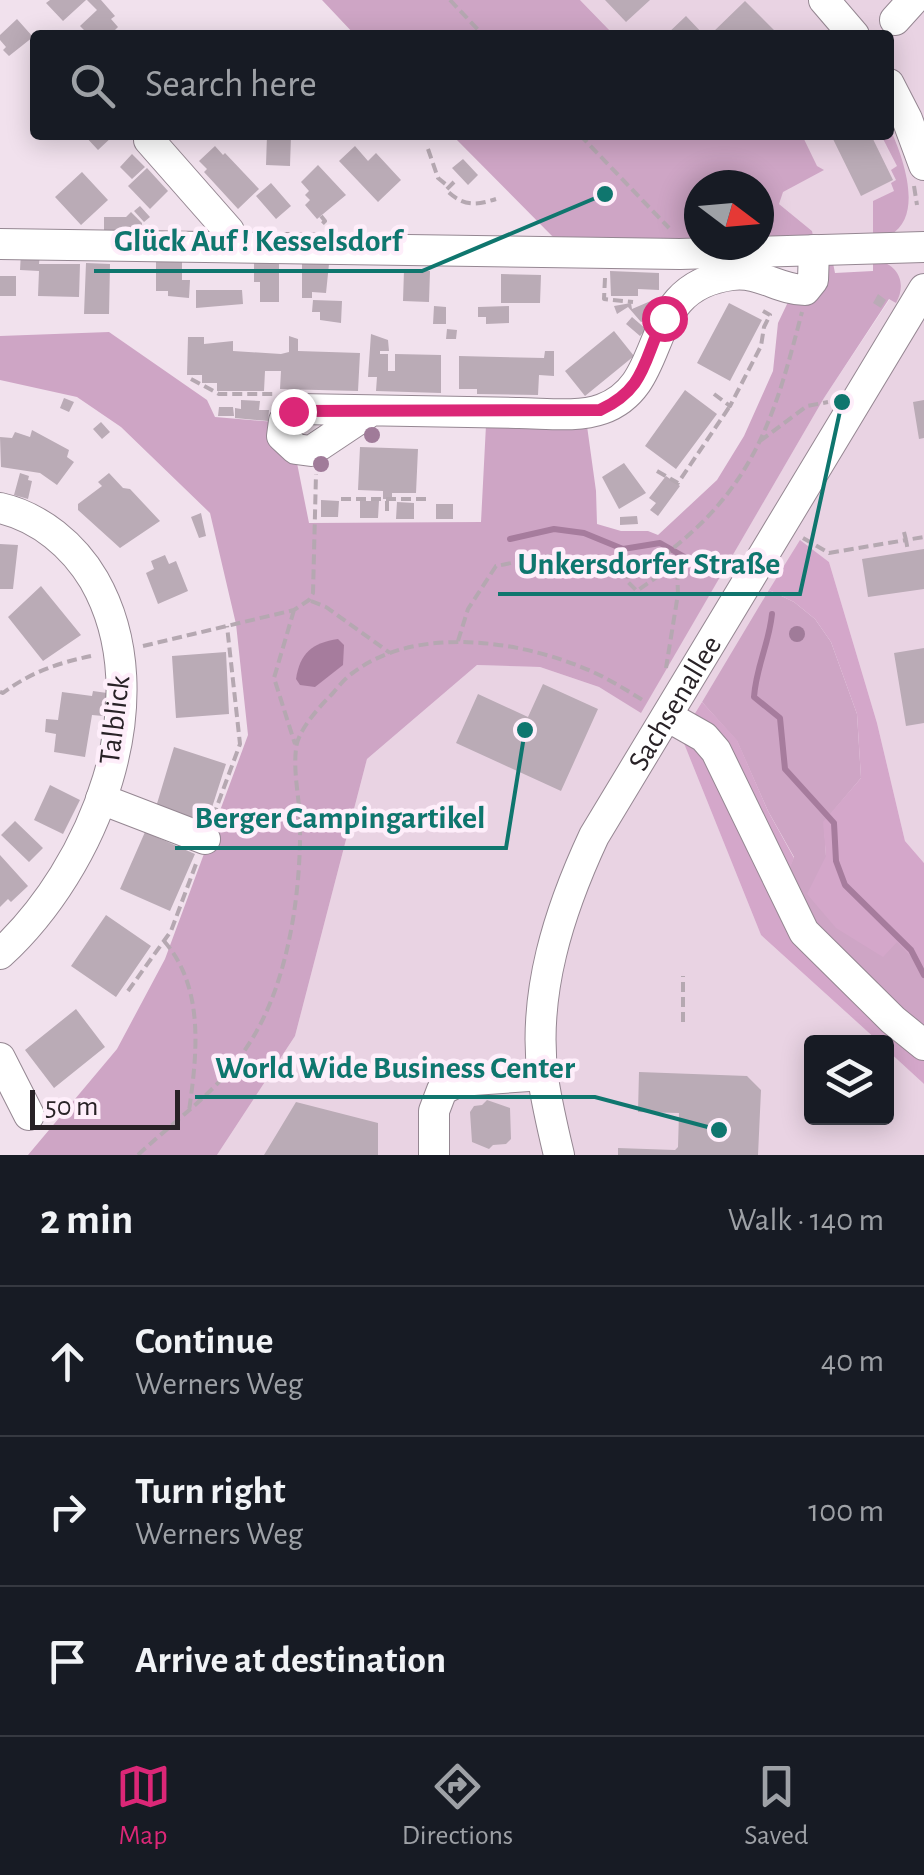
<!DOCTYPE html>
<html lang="en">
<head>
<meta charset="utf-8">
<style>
	:root { --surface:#171b24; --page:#242831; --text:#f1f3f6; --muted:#9ea1a6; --line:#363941; --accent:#db2777 }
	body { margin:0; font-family:"Alegreya Sans",sans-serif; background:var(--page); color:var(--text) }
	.controls { position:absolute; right:30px; bottom:30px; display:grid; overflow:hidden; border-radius:10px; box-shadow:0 5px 25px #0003 }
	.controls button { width:90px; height:90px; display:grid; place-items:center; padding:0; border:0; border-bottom:2px solid var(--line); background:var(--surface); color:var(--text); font:50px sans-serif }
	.compass { position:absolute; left:684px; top:170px; width:90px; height:90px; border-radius:50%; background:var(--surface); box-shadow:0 5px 25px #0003; rotate:106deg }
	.scale { position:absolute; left:30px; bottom:25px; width:150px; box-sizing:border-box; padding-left:10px; border:5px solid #282226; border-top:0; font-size:28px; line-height:35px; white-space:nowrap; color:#282226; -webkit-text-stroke:8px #feeefa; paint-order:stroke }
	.stop { position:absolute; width:30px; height:30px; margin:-22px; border:8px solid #db2777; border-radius:50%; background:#fff }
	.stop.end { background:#db2777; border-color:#fff; box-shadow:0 2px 10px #0008 }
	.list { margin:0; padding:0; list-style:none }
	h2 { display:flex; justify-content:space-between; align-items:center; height:130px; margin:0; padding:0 40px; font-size:42px }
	h2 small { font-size:32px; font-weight:400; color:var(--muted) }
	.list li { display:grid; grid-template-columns:65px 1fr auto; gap:30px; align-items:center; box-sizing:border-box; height:150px; padding:0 40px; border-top:2px solid var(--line) }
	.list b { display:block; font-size:38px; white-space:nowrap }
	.list p { margin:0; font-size:32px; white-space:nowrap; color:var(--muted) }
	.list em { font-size:32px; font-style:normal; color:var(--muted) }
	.icon { flex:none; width:55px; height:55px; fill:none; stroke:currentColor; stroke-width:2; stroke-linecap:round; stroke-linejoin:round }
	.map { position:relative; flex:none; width:924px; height:1155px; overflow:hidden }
	.search { position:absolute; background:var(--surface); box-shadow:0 5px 25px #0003; left:30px; right:30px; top:30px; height:110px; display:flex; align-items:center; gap:25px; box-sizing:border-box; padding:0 35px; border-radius:10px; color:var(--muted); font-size:38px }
	.sheet { height:580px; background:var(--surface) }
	nav { display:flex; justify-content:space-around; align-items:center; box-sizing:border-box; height:140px; border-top:2px solid var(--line); background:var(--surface); font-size:28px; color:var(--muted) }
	nav a { display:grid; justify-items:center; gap:5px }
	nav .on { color:var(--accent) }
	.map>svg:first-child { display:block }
	.built { fill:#e9d3e3 }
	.green { fill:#cea5c5 }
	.forest { fill:#d4a7ca }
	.water { fill:#a67c9d }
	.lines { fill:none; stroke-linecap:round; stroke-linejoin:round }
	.stream { stroke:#a67c9d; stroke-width:6 }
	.building { fill:#baabb6 }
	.minor-casing { stroke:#958792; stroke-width:32 }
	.path { stroke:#b5a8b1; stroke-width:4; stroke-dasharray:10 5; stroke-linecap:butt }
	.minor { stroke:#fff; stroke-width:30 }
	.tree { fill:#a07b99 }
	.route { stroke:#db2777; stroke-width:12 }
	.labels { text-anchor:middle; stroke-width:9; stroke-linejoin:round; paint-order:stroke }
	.street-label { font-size:30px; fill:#282226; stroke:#feeefa }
	.leader { fill:none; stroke:#0f766e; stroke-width:4 }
	.callout-dot { fill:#0f766e; stroke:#feeefa; stroke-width:4 }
	.callout-label { font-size:32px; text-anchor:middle; font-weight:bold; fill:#0f766e; stroke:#feeefa; stroke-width:9; stroke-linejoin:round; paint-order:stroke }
</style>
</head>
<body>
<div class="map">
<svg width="924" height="1155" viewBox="0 0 924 1155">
	<rect width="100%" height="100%" fill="#f1e1ed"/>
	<path class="built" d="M580,0h344v863l-19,-22 -28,-118 -48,-161 -28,-21 -120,195 80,199 118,107h-67v76h74l1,-68 37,34v71h-707l78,-119 72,-277 110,-94 63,2 59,20 42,25 183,-314 66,-99 -13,-62 -65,-1v-5l-33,-27 -68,-69h178v-100h-275z"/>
	<path class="green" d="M322,0h258l34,35h-259z
		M889,126c15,33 35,90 1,109l-131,10v-60h-60v59l-144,-5 -103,-104h350l15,31 7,4 -41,22 -4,12 33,27 1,5 60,-1v-34l21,-10 -3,-8 5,-3 -5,-10 6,-4 -16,-31h8z
		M873,260c24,2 35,22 23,43l-7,-4 -65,99 -183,315 -42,-26 -59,-20 -63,-2 -110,94 -72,277 -78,119h-189l89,-106 48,-90 83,-224 -12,-111 -26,-111 -89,-86 -44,-30 -77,-17v-44l109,-4 98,68 8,17 60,5 21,36 13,65 172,-1 5,-97 101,1 9,65 1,33 24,7h27l10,4 59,-55 27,-44 29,-65 5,-48 10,-21 40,-37 5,-2 2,10 38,-2z
		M769,590l25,12 21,17 16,23 26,72 4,64 -37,44 2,34 71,85 27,28v85l-146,-161 16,-36 -26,-46 -31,-70 -35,-39z"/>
	<path class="forest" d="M800,540l29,22 48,161 28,118 19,22v106l-27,-27 -14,15 -47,-29 -29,-34 19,-38 -3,-34 38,-44 -4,-64 -26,-72 -16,-23 -21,-17 -25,-12z
		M702,702l35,38 31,71 26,47 -15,35 145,161v30l-37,-34 -1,-8h-7l-118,-107 -80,-199z"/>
	<path class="water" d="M338,639l6,6 -1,20 -28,22 -15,-2 -4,-6c4,-26 16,-36 42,-40z"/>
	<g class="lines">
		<path class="stream" d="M510,539l44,-10 30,4 39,16 37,-6 51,29
			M772,614c-3,30 -16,53 -18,83l26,21 5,51 49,54 2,38 9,24 66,65 13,25"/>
	</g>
	<path class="building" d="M50,0h36l-23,21 -17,-18z
		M87,0h14l14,16 -4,3 7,8 -8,8h-21l-9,-9 17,-16z
		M605,0h45l-24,22z
		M745,1l30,30 -4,4h-61z
		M686,16l18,19h-38z
		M17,19l16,18 -24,19 -6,-6 3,-3 -6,-7v-5z
		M84,135h30l-16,15z
		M267,135h24l-1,31 -24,-1z
		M831,135h40l22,45 -32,16z
		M215,146l8,9 2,-2 34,36 -21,20 -34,-37 3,-3 -8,-8z
		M355,146l13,15 8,-8 25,27 -23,22 -39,-41z
		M132,154l13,13 -13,12 -12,-12z
		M463,159l15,16 -10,10 -16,-17z
		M318,165l28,30 -29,24 -12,-14 5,-5 -5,-5 4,-4 -8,-9z
		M147,168l21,23 -18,18 -22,-23z
		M82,172l26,28 -27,25 -26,-28z
		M271,183l20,23 -15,13 -20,-23z
		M140,206l10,11 -6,5 -10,-11z
		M131,212l11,11v12l-38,-2v-16h22z
		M21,253h19l-1,11h41l-1,33 -41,-1 1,-25 -19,-1z
		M156,260h26v20h8l-1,18 -21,-2v-5h-12z
		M86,263l24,1 -1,50h-25z
		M254,263h25v39h-19v-20h-6z
		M302,264h27l-3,29 -14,-1v6h-10z
		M404,270l26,1 -1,31 -26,-1z
		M610,271l49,2v17l-21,-1v7h-27z
		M501,274l40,1 -1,28h-39z
		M0,276h16v20h-16z
		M196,290h46l1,14 -47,4z
		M878,294l8,6 -5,8 -8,-5z
		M313,300l29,1 -1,22 -21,-3v-8h-8z
		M653,300v18l-12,4 -13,-15 -11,7 -3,-8 17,-3 1,6z
		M729,303l33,17 -32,61 -33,-18z
		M434,306l12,1v17h-13z
		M509,306v17l-23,1v-7h-8v-10z
		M632,317l14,12 -6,7 -14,-12z
		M447,329l10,1 -1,9h-10z
		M614,331l20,25 -49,40 -20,-25z
		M371,334l17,6 1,11h-9v3h8v17h7v-17l46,1v38l-65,-2 1,-14h-9z
		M289,336l9,3v12l62,2 -2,38 -78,-2 1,-18h-16l-1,20h-47v-8h-15v-8h-15l1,-38h16v7l29,-3v10l48,3 8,-2z
		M545,351h9v25l-15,-1 -1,20 -61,-1v-5h-18v-33l85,2z
		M685,390l32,24 -41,55 -31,-23z
		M64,398l10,4 -5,10 -9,-4z
		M241,400l19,1 -1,9h10l-1,11 -33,-3v-10l6,1z
		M924,400v38l-5,1 -6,-37z
		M219,407h14l1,9h-16z
		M101,422l9,10 -8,7 -9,-10z
		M32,430l37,20 -2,7 7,5 -17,23 -17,-12 -39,-6 -1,-30 12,1 3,-6 15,5z
		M360,447l58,2 -2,44h-24v6h-9v-8l-25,-1z
		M624,463l22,30 -27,16 -17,-32z
		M20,473l9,3 -1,4 4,1 -4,18 -14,-4z
		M109,473l14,15 7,1 30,32 -40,27 -42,-38v-6l24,-18 -4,-4z
		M666,476l14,10 -22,30 -8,-6 6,-7 -7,-5z
		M321,500l18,1 -1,16h-17z
		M360,501h19l-1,17h-18z
		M397,502l17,1v16h-18z
		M436,504h17v15h-17z
		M201,513l5,23 -7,2 -8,-21z
		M637,516l1,8 -18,1v-8z
		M0,544l18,1 -5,44h-13z
		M924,549v40l-56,8 -6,-38z
		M165,555l4,9 7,-3 12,30 -30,13 -12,-31 8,-4 -3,-8z
		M41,586l40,49 -38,26 -35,-44z
		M924,648v75l-18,3 -12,-73z
		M226,652l3,62 -53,4 -4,-62z
		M543,684l55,25 -37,82 -105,-48 22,-49 50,23z
		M93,691l14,2 -4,23 -11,-1 -7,42 -31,-5 2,-18 -11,-2 1,-13 12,1 4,-28 30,4z
		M174,747l52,17 -19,59 -51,-16z
		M50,785l30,15 -17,34 -29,-14z
		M15,821l28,27 -14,14 -28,-27z
		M145,832l50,22 -25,57 -50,-22z
		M0,855l28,31 -17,16 -3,-3 -8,8z
		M106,915l45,31 -35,51 -45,-31z
		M76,1009l29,38 -51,41 -29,-38z
		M639,1072l108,4 14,14 -3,65h-140v-7l57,2 3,-3 1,-34 -41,-1z
		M487,1100l23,8 1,31 -5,5 -13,1 -4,4 -17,-7 -2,-30 4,-6 8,-1z
		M296,1102l82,21v32h-114z"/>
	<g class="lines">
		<defs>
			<g id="minor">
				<path d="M824,0l30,35"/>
				<path d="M895,20l18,-20"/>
				<path d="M889,84l18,35 17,46"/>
				<path d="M149,140l80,91v15"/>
				<path d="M0,244l680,10 244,-7"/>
				<path d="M371,411l-60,40 -15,-2 -14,-13 2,-15 14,-12c73,1 147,3 221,4 25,0 58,5 83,-4 70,-25 36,-122 130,-134 27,-4 47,15 73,15l8,-10 1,-30"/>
				<path d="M0,508c40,9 74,38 94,72 68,119 0,288 -94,374"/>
				<path d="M667,716l37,21 12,14 88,181 89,88 31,25"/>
				<path d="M101,799l104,40"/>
				<path d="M0,1058l29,57"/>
				<path d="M434,1155v-44l8,-21 17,-9 84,-6"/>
				<path id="s1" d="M559,1155c-6,-25 -12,-51 -16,-77 -11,-84 16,-167 51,-242l330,-547"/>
			</g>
		</defs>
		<use href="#minor" class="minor-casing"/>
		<path class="path" d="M450,0l33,35
			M114,35l4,-3 2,3
			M580,135l89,93
			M428,149l10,29 11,9
			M454,182l-8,8c17,16 28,16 50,9
			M914,186l3,19
			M321,216l4,5 -3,3
			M605,278l-1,21 29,3
			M191,379l28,15h56
			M714,394l16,12 31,-60 3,-19 6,-12 -7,-4
			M760,441l47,-35 21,-4
			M657,471l21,12 52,-77
			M341,499h89
			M387,501v11
			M904,532l2,8 18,-3
			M803,538l26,15 77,-13 2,11
			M629,569l-3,11 11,11 31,-22h9l1,25 -12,74
			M311,601l15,6 64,46
			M294,610l-20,68 21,66
			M458,641l10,-32 28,-43c19,-3 41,-10 60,-10 23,0 57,14 76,12 20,-2 37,-16 52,-29 75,-64 94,-135 118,-227
			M143,646l151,-36 15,-10 4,-7 3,-119
			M0,692l3,1c28,-21 55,-30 88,-37
			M213,817l27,-73 -13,-118
			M164,941c41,47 33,113 25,170
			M128,991l43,-60 25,-67
			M683,1022v-46
			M138,1155c48,-45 91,-70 123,-132 29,-56 40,-136 39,-198 0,-25 -7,-51 -4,-76 1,-18 24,-43 37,-56 6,-7 13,-16 21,-21 64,-48 171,-31 239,0 18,8 36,20 53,30"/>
		<use href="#minor" class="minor"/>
	</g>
	<g class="tree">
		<circle cx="372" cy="435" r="8"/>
		<circle cx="321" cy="464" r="8"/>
		<circle cx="797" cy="634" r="8"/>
	</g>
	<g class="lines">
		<path class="route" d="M293,411l307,-1c47,-22 43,-51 64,-92"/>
	</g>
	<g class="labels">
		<g class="street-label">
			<text dy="10" stroke="none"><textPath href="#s1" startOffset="485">Sachsenallee</textPath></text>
			<text transform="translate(114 720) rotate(-83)" y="10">Talblick</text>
		</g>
	</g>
	<path class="leader" d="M605 194L422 271H94M842 402L800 594H498M525 730L506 848H175M719 1130L595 1097H195"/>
	<g class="callout-dot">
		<circle cx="605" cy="194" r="10"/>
		<circle cx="842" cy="402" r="10"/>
		<circle cx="525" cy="730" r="10"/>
		<circle cx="719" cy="1130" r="10"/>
	</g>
	<g class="callout-label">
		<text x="258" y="251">Glück Auf ! Kesselsdorf</text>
		<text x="649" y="574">Unkersdorfer Straße</text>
		<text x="340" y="828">Berger Campingartikel</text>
		<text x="395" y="1078">World Wide Business Center</text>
	</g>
</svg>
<div class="controls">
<button><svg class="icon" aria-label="layers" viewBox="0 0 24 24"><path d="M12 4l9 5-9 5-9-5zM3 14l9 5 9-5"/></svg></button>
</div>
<svg class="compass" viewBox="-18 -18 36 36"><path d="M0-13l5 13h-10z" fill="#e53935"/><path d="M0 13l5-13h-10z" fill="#9ea1a6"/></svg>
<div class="scale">50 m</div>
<div class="stop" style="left:664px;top:318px"></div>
<div class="stop end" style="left:293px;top:411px"></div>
<div class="search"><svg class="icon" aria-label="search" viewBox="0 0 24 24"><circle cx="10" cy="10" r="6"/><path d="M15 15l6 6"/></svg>Search here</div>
</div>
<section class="sheet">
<h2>2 min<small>Walk · 140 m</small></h2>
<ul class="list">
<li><svg class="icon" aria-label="ahead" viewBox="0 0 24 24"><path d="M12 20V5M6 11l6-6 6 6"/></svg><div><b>Continue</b><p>Werners Weg</p></div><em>40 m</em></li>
<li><svg class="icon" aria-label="right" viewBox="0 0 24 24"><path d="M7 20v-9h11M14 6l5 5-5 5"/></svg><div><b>Turn right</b><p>Werners Weg</p></div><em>100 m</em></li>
<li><svg class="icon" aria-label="arrive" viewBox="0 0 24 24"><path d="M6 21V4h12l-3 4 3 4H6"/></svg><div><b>Arrive at destination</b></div></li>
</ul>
</section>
<nav>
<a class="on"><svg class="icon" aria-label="map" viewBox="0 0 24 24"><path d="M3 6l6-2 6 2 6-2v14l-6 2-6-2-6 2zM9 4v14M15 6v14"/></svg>Map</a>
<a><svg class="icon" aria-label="directions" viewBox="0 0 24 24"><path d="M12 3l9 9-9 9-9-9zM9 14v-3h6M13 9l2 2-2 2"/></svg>Directions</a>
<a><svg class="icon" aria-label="saved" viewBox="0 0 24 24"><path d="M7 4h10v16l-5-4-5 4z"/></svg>Saved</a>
</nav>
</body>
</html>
